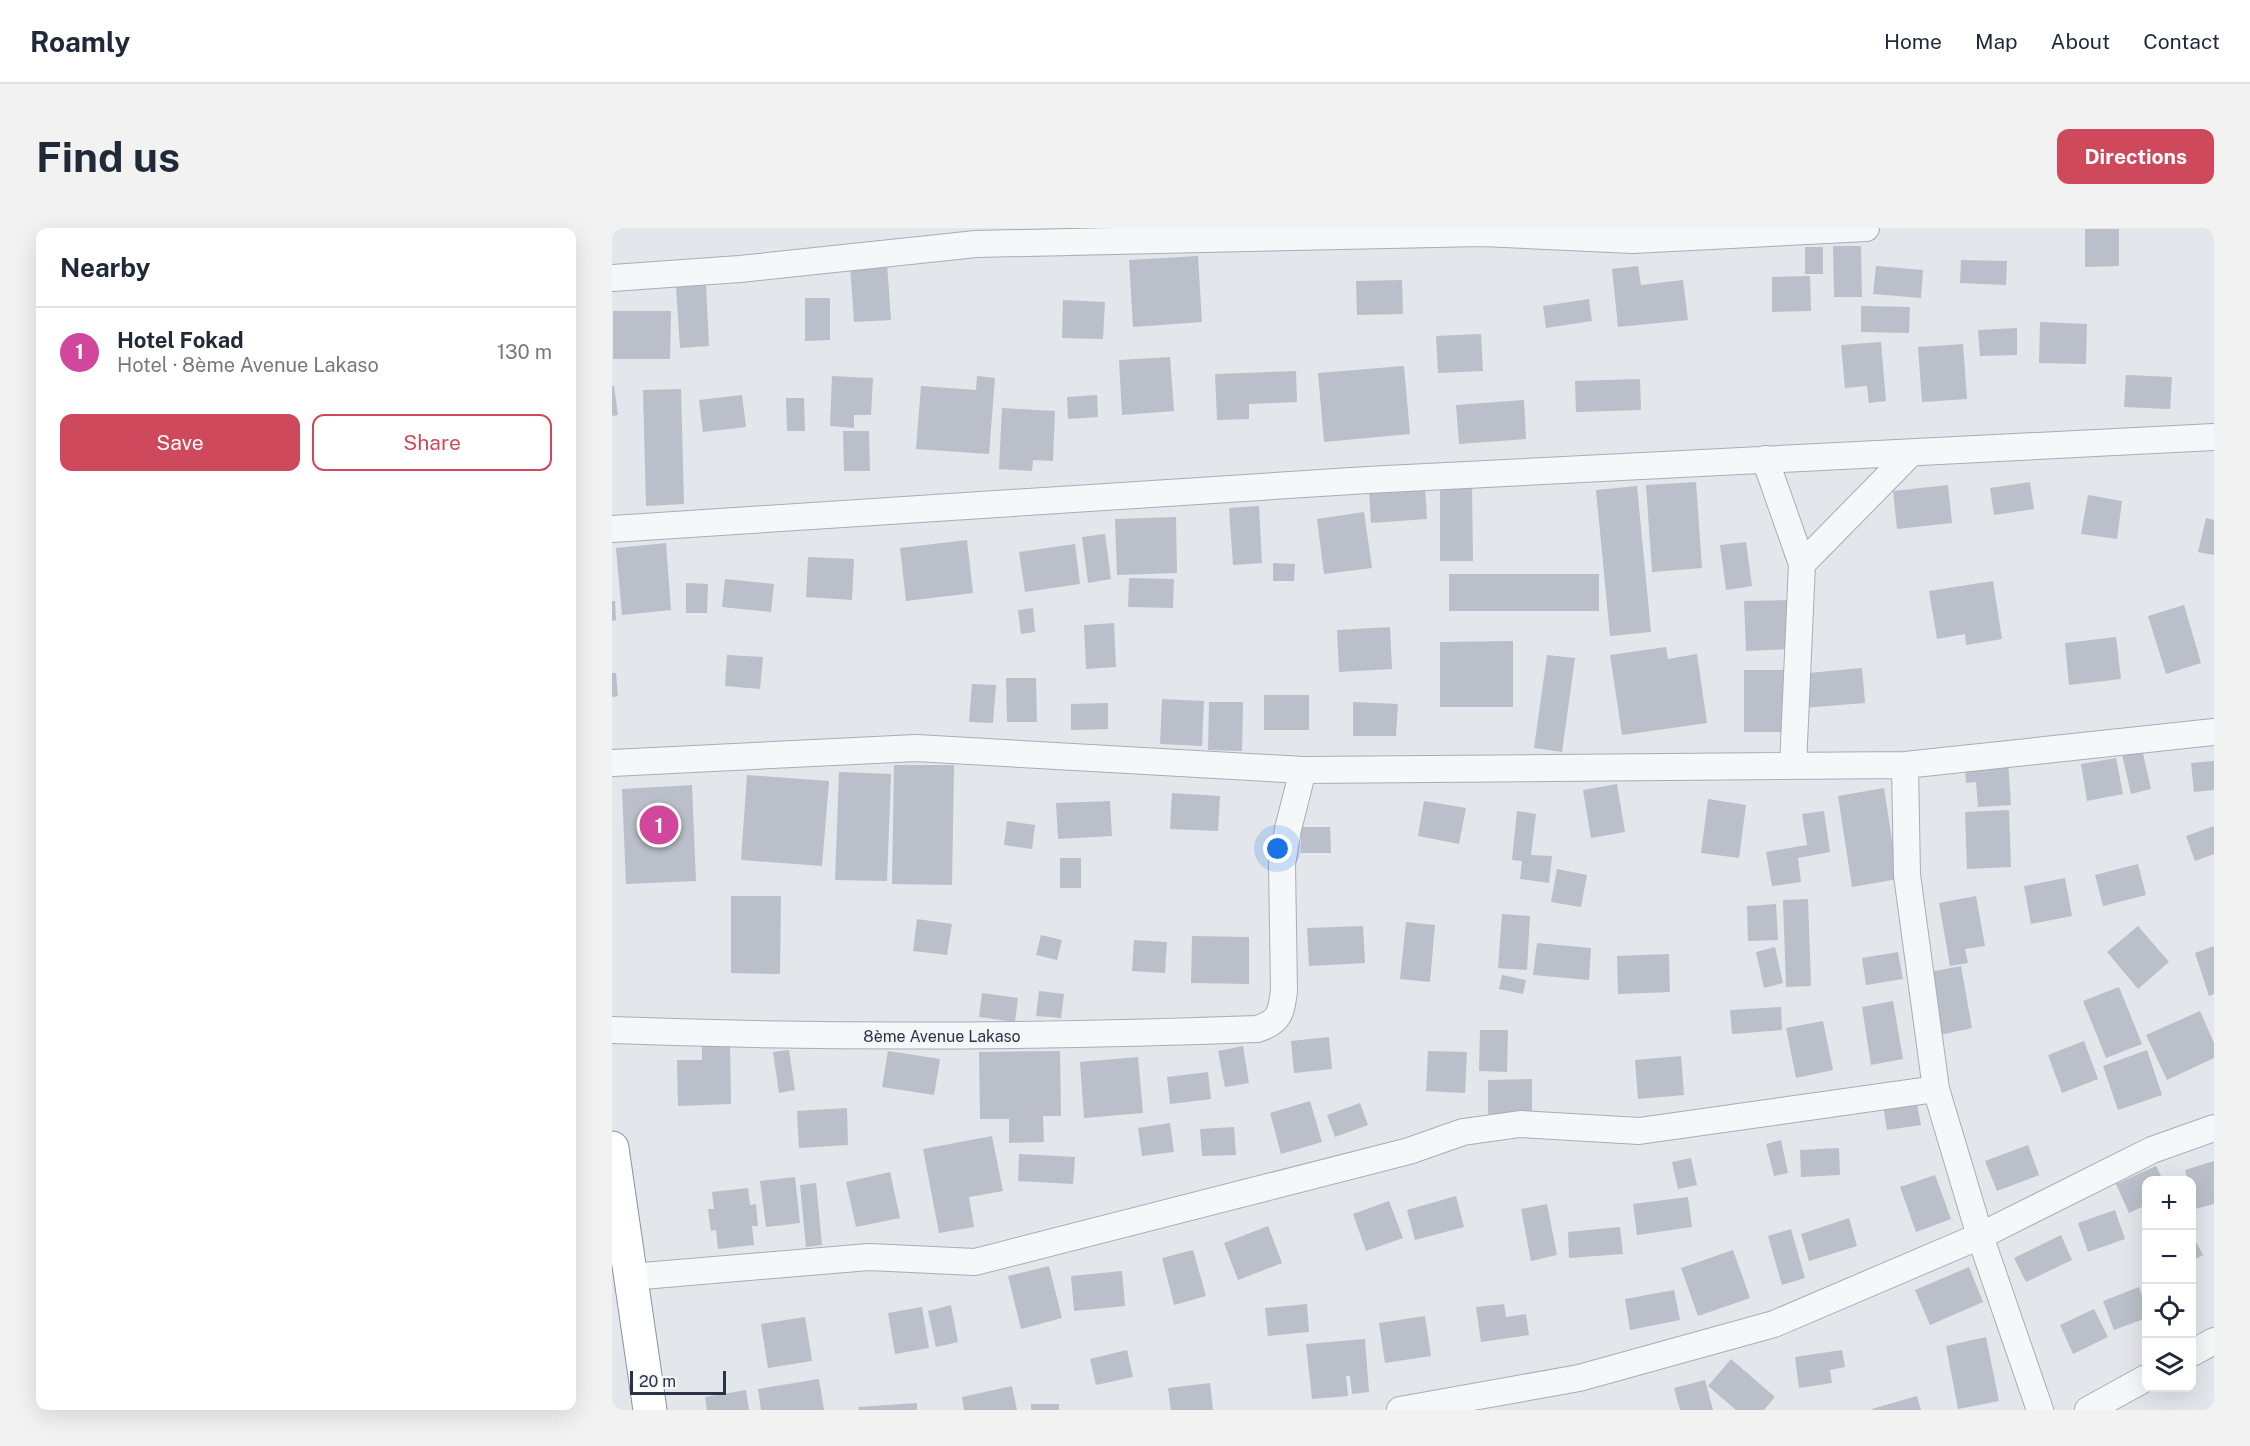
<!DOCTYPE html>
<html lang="en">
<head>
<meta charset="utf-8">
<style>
	:root { --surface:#fff; --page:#f2f2f3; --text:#1f2937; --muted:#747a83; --line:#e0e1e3; --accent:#cf495c }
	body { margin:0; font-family:"Public Sans",sans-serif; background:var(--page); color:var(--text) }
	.controls { position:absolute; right:18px; bottom:18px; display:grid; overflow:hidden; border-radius:12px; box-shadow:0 6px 24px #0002 }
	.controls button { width:54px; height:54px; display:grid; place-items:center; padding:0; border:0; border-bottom:2px solid var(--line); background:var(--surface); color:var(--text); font:30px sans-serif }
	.scale { position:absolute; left:18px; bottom:15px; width:96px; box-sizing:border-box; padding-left:6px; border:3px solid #2b3444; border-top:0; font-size:16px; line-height:21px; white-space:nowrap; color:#2b3444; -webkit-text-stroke:4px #f3f5f8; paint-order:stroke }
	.you { position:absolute; left:666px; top:621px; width:21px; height:21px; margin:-15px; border:4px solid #fff; border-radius:50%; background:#1a73e8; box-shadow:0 0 0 9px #1a73e833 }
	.badge { display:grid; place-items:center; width:39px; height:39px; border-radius:50%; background:var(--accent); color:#fff; font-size:20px; font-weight:700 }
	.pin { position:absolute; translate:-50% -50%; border:3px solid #fff; box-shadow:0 2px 6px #0006 }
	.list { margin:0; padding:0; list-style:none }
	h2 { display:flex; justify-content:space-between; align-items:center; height:78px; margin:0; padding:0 24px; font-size:26px }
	h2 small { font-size:20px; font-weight:400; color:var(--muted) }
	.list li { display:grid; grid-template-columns:39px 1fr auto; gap:18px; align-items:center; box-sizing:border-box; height:90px; padding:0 24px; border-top:2px solid var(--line) }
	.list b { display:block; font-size:22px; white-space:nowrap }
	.list p { margin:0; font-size:20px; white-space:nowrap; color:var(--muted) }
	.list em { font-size:20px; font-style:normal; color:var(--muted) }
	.actions { display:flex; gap:12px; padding:18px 24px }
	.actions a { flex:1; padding:14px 0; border:2px solid var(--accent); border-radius:12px; text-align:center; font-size:21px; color:var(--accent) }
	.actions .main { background:var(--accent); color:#fff }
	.icon { flex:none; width:33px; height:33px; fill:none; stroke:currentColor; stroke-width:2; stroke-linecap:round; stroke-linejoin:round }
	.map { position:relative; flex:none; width:1602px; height:1182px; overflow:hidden; border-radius:12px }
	header { display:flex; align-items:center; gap:36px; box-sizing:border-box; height:84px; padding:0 30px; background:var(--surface); border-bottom:2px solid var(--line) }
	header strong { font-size:28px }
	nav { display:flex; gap:33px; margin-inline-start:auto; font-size:21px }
	.intro { display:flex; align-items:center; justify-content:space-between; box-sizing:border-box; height:144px; padding:0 36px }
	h1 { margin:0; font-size:42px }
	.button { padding:15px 27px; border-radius:12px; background:var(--accent); color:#fff; font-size:21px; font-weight:700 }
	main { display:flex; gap:36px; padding:0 36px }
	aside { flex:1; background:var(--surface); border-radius:12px; box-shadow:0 6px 24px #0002 }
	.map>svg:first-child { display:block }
	.building { fill:#babfc9 }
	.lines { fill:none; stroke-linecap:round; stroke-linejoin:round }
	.street-casing { stroke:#a8adb6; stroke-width:28 }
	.highway-casing { stroke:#8a93a2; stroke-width:35 }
	.street { stroke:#f6f7f9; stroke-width:26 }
	.highway { stroke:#fff; stroke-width:33 }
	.labels { text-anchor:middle; stroke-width:5; stroke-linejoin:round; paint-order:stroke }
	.street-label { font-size:16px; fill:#2b3444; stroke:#f3f5f8 }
</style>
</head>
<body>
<header>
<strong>Roamly</strong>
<nav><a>Home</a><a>Map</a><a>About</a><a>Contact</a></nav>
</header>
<div class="intro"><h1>Find us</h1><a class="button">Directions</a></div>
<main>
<aside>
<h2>Nearby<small></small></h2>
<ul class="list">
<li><span class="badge" style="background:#d1479c">1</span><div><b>Hotel Fokad</b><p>Hotel · 8ème Avenue Lakaso</p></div><em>130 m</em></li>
</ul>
<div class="actions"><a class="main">Save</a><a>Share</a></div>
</aside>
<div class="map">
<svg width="1602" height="1182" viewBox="0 0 1602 1182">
	<rect width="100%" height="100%" fill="#e3e6eb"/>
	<path class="building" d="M1473,1h34v37l-34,1z
		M1221,18h28l1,51h-28z
		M1193,19h18v27h-18z
		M586,28l4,66 -69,5 -4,-67z
		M1349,32l46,1 -1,24 -46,-2z
		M275,35l4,57 -37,2 -4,-57z
		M1026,38l3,19 42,-5 5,40 -70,7 -6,-58z
		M1264,38l47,4 -2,28 -48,-4z
		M1198,48l1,35 -39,1v-35z
		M790,52l1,34 -46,1 -1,-34z
		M94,57l3,61 -29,2 -4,-61z
		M193,70h25v42l-25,1z
		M977,71l3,22 -46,7 -3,-22z
		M451,72l42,2 -2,37 -41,-1z
		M1249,78l49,1 -1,26 -48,-1z
		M1,83h58l-1,48h-57z
		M1428,94l47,2 -1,40 -47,-1z
		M1405,100v27l-37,1 -2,-26z
		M869,106l2,37 -45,2 -2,-37z
		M1269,114l5,59 -17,2 -2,-17 -22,2 -4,-43z
		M1351,116l4,55 -45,3 -4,-55z
		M558,129l4,54 -52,4 -3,-55z
		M792,138l6,68 -86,8 -6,-69z
		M684,143l1,31 -48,2v15l-32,1 -2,-46z
		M1514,147l46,2 -2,32 -46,-2z
		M220,148l41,2 -2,37h-17v13l-24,-2z
		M365,148l18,2 -6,76 -73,-5 5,-63 55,4z
		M1028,151l1,31 -65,2 -1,-31z
		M0,158h2l4,29 -6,1z
		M69,161l3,115 -38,2 -3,-116z
		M130,167l4,32 -43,5 -4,-32z
		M485,167l1,22 -30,2 -1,-22z
		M174,170h18l1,33h-18z
		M912,172l2,39 -67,5 -3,-39z
		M390,180l53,3 -2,50 -20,-1 -1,11 -33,-2z
		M231,203h26l1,40h-26z
		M1084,254l6,86 -50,4 -6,-87z
		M1418,254l4,27 -40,6 -4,-27z
		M1336,257l4,38 -55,6 -4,-38z
		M860,258l1,75h-33v-74z
		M1025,258l14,146 -41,4 -14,-146z
		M813,259l2,32 -56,4 -2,-32z
		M1476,267l34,6 -5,38 -36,-5z
		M647,278l3,57 -29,2 -4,-57z
		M752,284l8,56 -48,6 -7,-55z
		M564,289l1,56 -60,2 -2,-56z
		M1594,290l8,2v35l-16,-3z
		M493,306l6,45 -23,4 -6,-46z
		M355,312l6,53 -67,8 -6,-53z
		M1134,314l6,44 -26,4 -6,-45z
		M54,315l5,67 -49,5 -6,-67z
		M463,316l5,40 -55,8 -6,-40z
		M196,329l46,2 -2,41 -46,-3z
		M661,335l22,1 -1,17h-21z
		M837,346h150v37h-150z
		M517,350l45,1 -1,29 -45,-1z
		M113,351l49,5 -3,28 -49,-5z
		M1381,353l9,58 -36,6 -1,-11 -28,5 -8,-48z
		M74,355l22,1 -1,29h-21z
		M1177,372l1,49 -44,2 -2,-50z
		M0,373h3l1,19 -4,1z
		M1572,377l17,58 -35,11 -18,-58z
		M421,380l2,24 -14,2 -3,-24z
		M502,395l2,44 -30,2 -2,-44z
		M778,399l2,42 -53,3 -2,-42z
		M1504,409l5,42 -52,6 -4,-42z
		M901,413v66h-73v-65z
		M1054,419l2,12 29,-5 10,69 -85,12 -12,-80z
		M115,427l36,2 -3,32 -35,-3z
		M935,427l28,3 -13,94 -28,-4z
		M1250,440l3,35 -63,5 -3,-34z
		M1132,442h45l-1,62h-44z
		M0,445h4l2,23 -6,1z
		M394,450h30l1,44h-30z
		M360,456l24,1 -3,38 -24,-1z
		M652,467h45v35h-45z
		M550,471l42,2 -2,45 -42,-2z
		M597,474h34l-1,49 -34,-1z
		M741,474l45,2 -2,32h-43z
		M496,475v26l-37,1v-26z
		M1530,521l9,40 -20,5 -9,-40z
		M1504,530l7,36 -36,7 -6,-37z
		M1396,532l3,45 -33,2 -2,-25 -10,1 -1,-19z
		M1602,533v29l-20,2 -3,-29z
		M282,537h60l-2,120 -60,-1z
		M227,544l52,2 -4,107 -52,-1z
		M135,547l82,6 -7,85 -81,-6z
		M1005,556l8,48 -34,6 -8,-48z
		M80,557l4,96 -70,3 -4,-95z
		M1272,560l14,91 -46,8 -14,-91z
		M560,565l48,3 -2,35 -48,-2z
		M1096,571l38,6 -7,53 -38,-5z
		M498,573l2,35 -54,3 -2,-36z
		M812,573l42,7 -7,36 -41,-8z
		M1397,582l2,57 -44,2 -2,-57z
		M905,583l19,3 -5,41 21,1 -3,27 -29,-4 2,-18 -10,-1z
		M1212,583l6,41 -32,6 3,24 -29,4 -6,-34 41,-7 -5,-31z
		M395,593l28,4 -3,24 -28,-4z
		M1602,598v28l-19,7 -9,-25z
		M689,599h29l1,26h-30z
		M448,630h21v30h-21z
		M1526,636l8,31 -43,11 -8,-31z
		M945,641l30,6 -6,32 -30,-5z
		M1453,650l7,38 -41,8 -7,-38z
		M119,668h50l-1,78 -49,-1z
		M1364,668l9,50 -20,3 3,14 -18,3 -11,-63z
		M1196,671l3,87 -25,1 -3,-87z
		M1164,676l2,36 -30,1 -1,-35z
		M890,686l28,2 -3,54 -29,-2z
		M305,691l35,5 -5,31 -34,-4z
		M794,694l29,3 -5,57 -30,-3z
		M751,698l2,37 -56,3 -2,-38z
		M1526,698l31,36 -31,27 -31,-37z
		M429,707l21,5 -5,20 -21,-5z
		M580,708l57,1v47l-58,-1z
		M522,712l33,2 -2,31 -33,-2z
		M925,715l54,5 -2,32 -56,-5z
		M1602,718v48l-5,2 -14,-43z
		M1163,719l8,36 -19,5 -8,-36z
		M1286,724l5,27 -37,6 -4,-27z
		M1057,726l1,38 -52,2 -1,-38z
		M1349,738l11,62 -32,7 -11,-63z
		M890,747l24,5 -3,14 -24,-5z
		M1507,759l23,57 -36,14 -23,-57z
		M427,763l25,3 -3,24 -25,-2z
		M370,765l36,5 -3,24 -36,-5z
		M1281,773l10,58 -32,6 -9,-58z
		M1169,779l1,23 -50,4 -2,-24z
		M1588,783l14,32v15l-47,22 -21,-45z
		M1211,793l10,49 -37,8 -10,-50z
		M868,802h28l-1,42 -28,-1z
		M717,809l3,32 -38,4 -3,-32z
		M1472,813l14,38 -36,14 -14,-38z
		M118,814l1,62 -53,2 -1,-46h25v-17z
		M631,818l6,37 -24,4 -7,-36z
		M177,822l6,40 -16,3 -6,-41z
		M1535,822l15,45 -44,15 -15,-44z
		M276,823l52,8 -6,36 -52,-8z
		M448,823l1,65h-18l1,26 -35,1v-24h-29l-1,-67z
		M816,823l39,1 -2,41 -39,-2z
		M1069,828l3,39 -46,4 -3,-39z
		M526,829l5,56 -59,5 -4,-56z
		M596,844l3,27 -41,5 -3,-27z
		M920,851v35h-44v-34z
		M1304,871l5,26 -34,5 -4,-26z
		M698,873l12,41 -41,12 -11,-41z
		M748,875l8,22 -33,12 -8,-22z
		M235,880l1,37 -49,3 -2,-37z
		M558,895l4,29 -32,4 -4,-28z
		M622,899l2,28 -34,1 -2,-27z
		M380,908l11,55 -34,6 5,30 -35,6 -16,-84z
		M1169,912l7,33 -14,3 -8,-32z
		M1416,917l11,30 -42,16 -12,-30z
		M1227,920l1,27 -39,2 -1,-27z
		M407,926l56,3 -2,27 -55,-3z
		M1079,930l6,27 -19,4 -6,-27z
		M1602,933v43l-19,5 -3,-29h-4l-3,-10z
		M1544,938l7,14h-17v25l-17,8 -13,-29z
		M278,944l10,46 -44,9 -10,-45z
		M1323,947l16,44 -35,13 -16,-45z
		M183,949l5,46 -34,4 -6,-46z
		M204,955l6,62 -16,2 -6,-62z
		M136,960l2,17 6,-1 2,22h-6l2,19 -36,4 -2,-19 -5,1 -3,-22h6l-2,-17z
		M844,968l8,31 -49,13 -8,-30z
		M1076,969l4,30 -55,8 -4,-31z
		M777,973l14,37 -37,13 -13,-37z
		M935,976l10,51 -26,6 -10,-52z
		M1503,982l10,29 -37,13 -10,-29z
		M1237,990l8,28 -48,15 -8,-27z
		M656,998l14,37 -44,17 -14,-37z
		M1008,999l3,27 -54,4 -1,-26z
		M1179,1001l14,49 -23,7 -14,-49z
		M1580,1006l11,21 -11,6z
		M1449,1007l11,25 -46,22 -12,-24z
		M581,1022l13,46 -32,9 -12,-47z
		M1121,1022l17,48 -52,18 -17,-48z
		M437,1038l13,52 -41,11 -13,-53z
		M1357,1039l14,35 -53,23 -15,-35z
		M510,1043l3,35 -51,5 -3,-35z
		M1527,1059l7,20v11l-32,12 -11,-29z
		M1062,1062l6,30 -50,10 -5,-31z
		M695,1076l2,28 -41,4 -3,-28z
		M892,1076l2,13 20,-3 3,21 -48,7 -5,-35z
		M339,1077l7,37 -22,5 -8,-36z
		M310,1079l7,41 -34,6 -7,-41z
		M1482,1081l14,28 -35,17 -13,-29z
		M813,1088l6,40 -46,7 -6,-40z
		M193,1089l7,44 -44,7 -7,-44z
		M1374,1109l13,64 -41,8 -12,-63z
		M753,1111l4,53 -17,2 -2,-18h-4l2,20 -36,3 -6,-55z
		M515,1122l6,27 -37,8 -6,-26z
		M1230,1122l3,17 -15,3 2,13 -33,5 -4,-31z
		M1119,1131l44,38 -11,13h-28l-28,-24z
		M207,1151l5,31h-63l-3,-21z
		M1093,1152l8,30h-33l-6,-22z
		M598,1155l3,27h-42l-3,-22z
		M400,1158l5,24h-53l-2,-13z
		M134,1162l3,20h-42l-2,-13z
		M1305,1168l4,14h-48l-1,-1z
		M305,1175v7h-58l-1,-3z
		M419,1176h28v6h-28z"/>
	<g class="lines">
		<defs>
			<path id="street" d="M0,50l128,-9 236,-25 506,-11 151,7 233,-12
				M1153,231l37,105 -9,202
				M0,301l755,-49 847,-43
				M1190,336l109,-111
				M0,535l304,-15 387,22 602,-5 309,-33
				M1293,537l2,110 29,214 44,147 60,174
				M0,802c215,8 430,7 645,-1 23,-7 24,-16 27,-38l-2,-127 6,-35 15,-59
				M19,1049l238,-20 106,5 434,-111 54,-19 57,-8 119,7 297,-42
				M1580,1125l22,-12
				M788,1182l179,-32 195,-54 206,-88 172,-86 62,-22
				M1476,1182l58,-32"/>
			<path id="highway" d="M0,920l38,262"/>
		</defs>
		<use href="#street" class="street-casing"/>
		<use href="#highway" class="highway-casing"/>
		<use href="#street" class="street"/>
		<use href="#highway" class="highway"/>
	</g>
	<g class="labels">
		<g class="street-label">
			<text x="330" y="814">8ème Avenue Lakaso</text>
		</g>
	</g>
</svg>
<div class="controls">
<button>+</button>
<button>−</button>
<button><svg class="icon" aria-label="locate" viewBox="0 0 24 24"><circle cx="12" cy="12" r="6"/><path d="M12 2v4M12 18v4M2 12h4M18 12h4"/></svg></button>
<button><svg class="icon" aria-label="layers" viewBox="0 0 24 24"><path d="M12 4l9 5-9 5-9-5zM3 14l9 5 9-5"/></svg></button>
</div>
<div class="scale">20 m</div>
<div class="you"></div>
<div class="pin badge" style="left:47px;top:597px;background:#d1479c">1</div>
</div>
</main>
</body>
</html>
